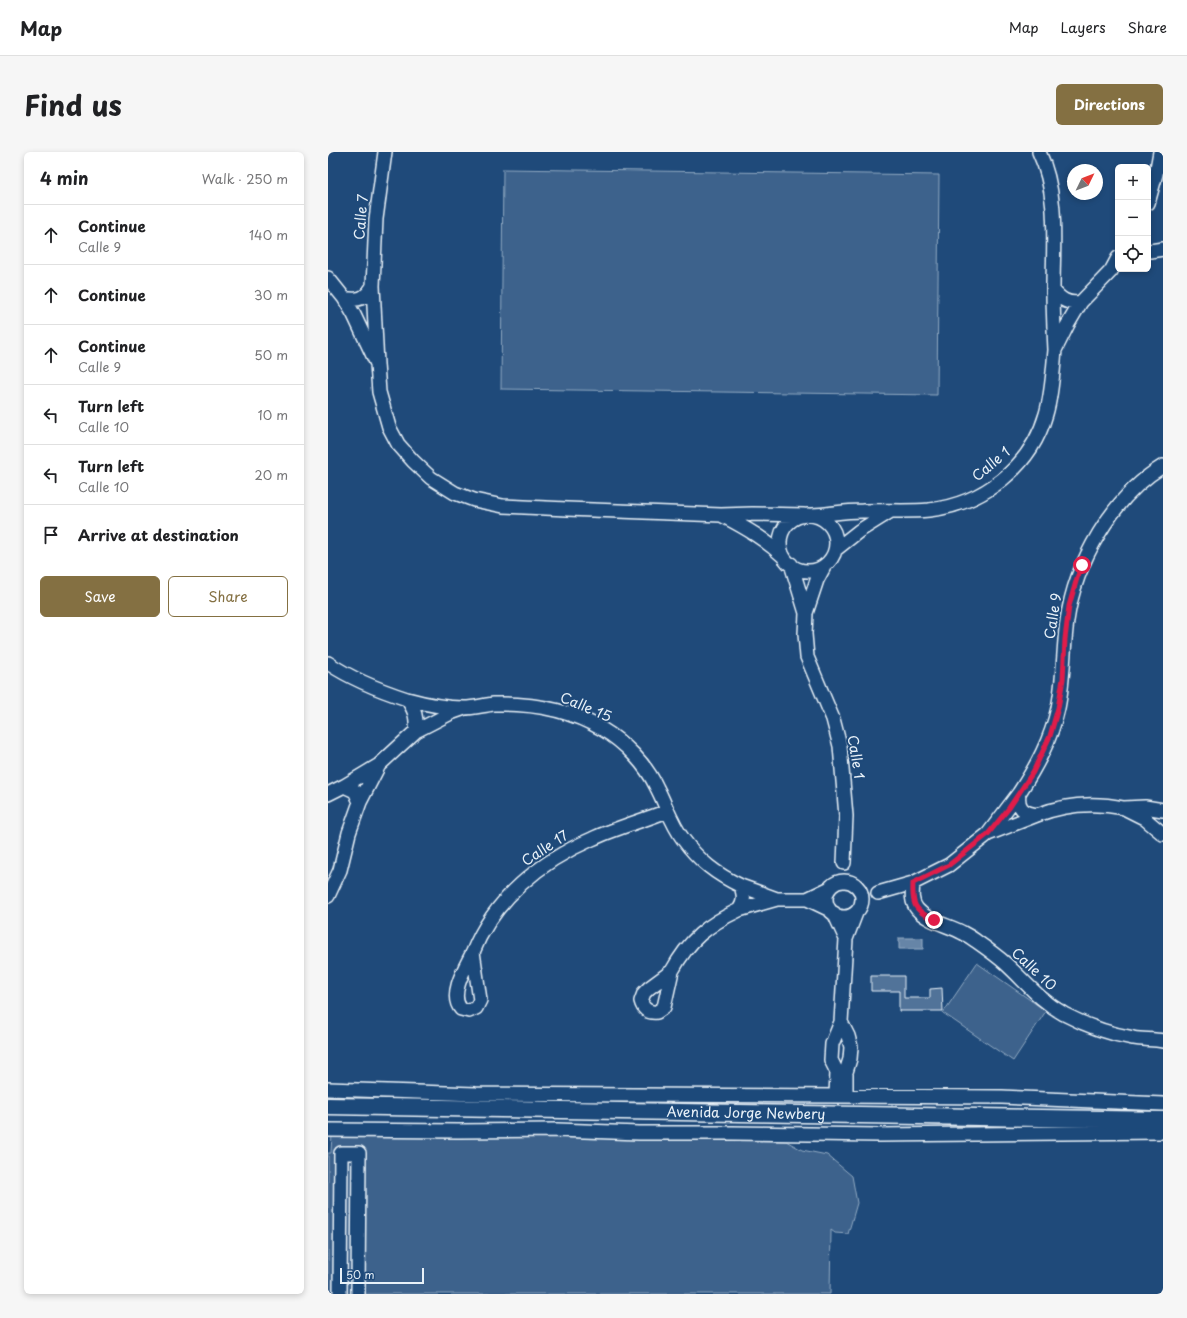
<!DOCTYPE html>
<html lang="en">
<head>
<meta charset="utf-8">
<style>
	:root { --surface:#fff; --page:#f6f6f6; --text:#202124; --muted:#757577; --line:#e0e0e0; --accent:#847042 }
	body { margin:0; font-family:"Playpen Sans",sans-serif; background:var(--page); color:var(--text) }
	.controls { position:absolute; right:12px; top:12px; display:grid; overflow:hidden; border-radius:6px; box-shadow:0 2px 6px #0003 }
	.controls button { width:36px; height:36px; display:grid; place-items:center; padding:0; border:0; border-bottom:1px solid var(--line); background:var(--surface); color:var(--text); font:20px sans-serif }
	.compass { position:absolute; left:739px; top:12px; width:36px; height:36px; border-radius:50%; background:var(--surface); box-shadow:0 2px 6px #0003; rotate:47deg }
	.scale { position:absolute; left:12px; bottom:10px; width:84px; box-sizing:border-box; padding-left:4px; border:2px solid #e8f1f8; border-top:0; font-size:11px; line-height:14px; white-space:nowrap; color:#e8f1f8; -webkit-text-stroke:3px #1f4a7a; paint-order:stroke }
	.stop { position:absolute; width:12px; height:12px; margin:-9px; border:3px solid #e11d48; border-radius:50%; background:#fff }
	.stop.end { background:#e11d48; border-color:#fff; box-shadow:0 1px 4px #0008 }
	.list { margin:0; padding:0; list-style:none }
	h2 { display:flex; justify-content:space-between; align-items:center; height:52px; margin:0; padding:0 16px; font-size:17px }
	h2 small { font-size:13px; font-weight:400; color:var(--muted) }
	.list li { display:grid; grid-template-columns:26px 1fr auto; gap:12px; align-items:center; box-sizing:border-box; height:60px; padding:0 16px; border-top:1px solid var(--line) }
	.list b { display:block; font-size:15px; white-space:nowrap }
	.list p { margin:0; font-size:13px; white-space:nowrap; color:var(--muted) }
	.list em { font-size:13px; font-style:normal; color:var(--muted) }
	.actions { display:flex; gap:8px; padding:12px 16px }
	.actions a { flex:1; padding:9px 0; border:1px solid var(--accent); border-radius:6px; text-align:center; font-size:14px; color:var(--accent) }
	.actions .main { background:var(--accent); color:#fff }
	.icon { flex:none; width:22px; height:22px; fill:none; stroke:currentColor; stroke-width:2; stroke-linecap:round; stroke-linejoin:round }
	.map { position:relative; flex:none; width:835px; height:1142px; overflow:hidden; border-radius:6px }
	header { display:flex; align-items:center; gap:24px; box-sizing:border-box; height:56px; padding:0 20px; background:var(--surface); border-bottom:1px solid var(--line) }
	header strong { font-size:19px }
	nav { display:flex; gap:22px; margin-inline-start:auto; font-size:14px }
	.intro { display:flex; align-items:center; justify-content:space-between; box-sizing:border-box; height:96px; padding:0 24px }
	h1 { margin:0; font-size:28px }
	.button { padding:10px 18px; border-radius:6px; background:var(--accent); color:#fff; font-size:14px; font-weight:700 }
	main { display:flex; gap:24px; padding:0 24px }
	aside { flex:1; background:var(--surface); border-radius:6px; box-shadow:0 2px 6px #0003 }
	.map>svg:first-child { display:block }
	.green { fill:#3c628c; stroke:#92aac2 }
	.water { fill:#6685a7; stroke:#9ab0c7 }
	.building { fill:#517399; stroke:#e8f1f8 }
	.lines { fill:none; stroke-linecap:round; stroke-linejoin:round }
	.minor-casing { stroke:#e8f1f8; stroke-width:16 }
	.major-casing { stroke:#e8f1f8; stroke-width:19 }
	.minor { stroke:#1f4a7a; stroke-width:13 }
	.major { stroke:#1f4a7a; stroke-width:16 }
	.route { stroke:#e11d48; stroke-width:5 }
	.labels { text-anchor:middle; stroke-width:4; stroke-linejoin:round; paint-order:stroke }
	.street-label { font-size:14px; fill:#e8f1f8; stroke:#1f4a7a }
</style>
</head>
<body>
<header>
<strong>Map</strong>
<nav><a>Map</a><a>Layers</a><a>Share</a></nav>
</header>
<div class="intro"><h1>Find us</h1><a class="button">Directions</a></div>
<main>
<aside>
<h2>4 min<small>Walk · 250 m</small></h2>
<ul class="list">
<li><svg class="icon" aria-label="ahead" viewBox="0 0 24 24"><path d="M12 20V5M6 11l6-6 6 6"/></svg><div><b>Continue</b><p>Calle 9</p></div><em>140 m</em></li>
<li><svg class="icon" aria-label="ahead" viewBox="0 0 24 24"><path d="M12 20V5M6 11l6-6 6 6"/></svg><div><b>Continue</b></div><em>30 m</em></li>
<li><svg class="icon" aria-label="ahead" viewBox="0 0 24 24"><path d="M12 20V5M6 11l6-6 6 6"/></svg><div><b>Continue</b><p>Calle 9</p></div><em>50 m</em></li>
<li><svg class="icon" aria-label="left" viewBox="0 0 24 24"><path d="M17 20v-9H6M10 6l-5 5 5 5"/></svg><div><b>Turn left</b><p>Calle 10</p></div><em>10 m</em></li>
<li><svg class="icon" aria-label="left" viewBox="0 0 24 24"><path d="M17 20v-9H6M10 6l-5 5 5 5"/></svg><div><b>Turn left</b><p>Calle 10</p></div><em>20 m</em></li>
<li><svg class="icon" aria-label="arrive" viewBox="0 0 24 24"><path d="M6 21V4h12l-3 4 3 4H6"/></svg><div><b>Arrive at destination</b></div></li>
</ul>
<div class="actions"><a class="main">Save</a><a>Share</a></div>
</aside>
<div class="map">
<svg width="835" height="1142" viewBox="0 0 835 1142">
	<rect width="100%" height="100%" fill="#1f4a7a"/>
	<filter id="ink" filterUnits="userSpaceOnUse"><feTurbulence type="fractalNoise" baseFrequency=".025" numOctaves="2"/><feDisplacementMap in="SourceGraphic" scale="8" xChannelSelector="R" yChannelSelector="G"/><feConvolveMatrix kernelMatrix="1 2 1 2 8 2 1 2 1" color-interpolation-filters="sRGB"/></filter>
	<g filter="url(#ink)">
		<path class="green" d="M175,17l436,6 -2,220 -436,-6z
			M649,811l69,48 -33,50 -70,-48z
			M4,982l454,7 16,9 25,5 25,21 5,27 -9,31 -13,-1 -4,-3 -1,64h-502v-141h3z"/>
		<path class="water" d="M571,786h24v11h-24z"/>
		<path class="building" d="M543,824h33v22h26v-9l12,-1 1,23h-44v-20h-28z"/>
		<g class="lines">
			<defs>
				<path id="minor" d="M711,0c20,42 14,92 14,137 0,20 1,41 2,61l13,-26 13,-22c-13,3 -21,-3 -28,-12
					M820,51l8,-29 4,-22
					M822,99l13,-2
					M0,126l16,20 10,17 23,49 -4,-78c-8,13 -14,15 -29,12
					M45,134l3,-67 9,-67
					M753,150l30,-31 7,-13
					M49,212l2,28 10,35 9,17 15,17 18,17 24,15 19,7 29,6 64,3 154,6 31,-1 52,1
					M485,363c16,-1 32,-4 49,-4 22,-1 44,1 67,-1 54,-6 102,-43 117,-96 6,-20 7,-43 9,-64
					M452 391a28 28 0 1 1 56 0a28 28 0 1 1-56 0Z
					M395,364c23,12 42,23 61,41
					M507,398l24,-19 32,-20
					M463,412l15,49 11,-33 8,-15
					M478,461l-1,21 2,23 26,62 7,27 6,70 -2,47
					M0,511c25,17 51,27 79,36
					M137,556l-14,5 -35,18c1,-13 -1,-21 -9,-32 18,5 39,9 57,9 10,0 20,-3 30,-4 38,-1 75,5 108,25 22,13 44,35 55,59 9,17 14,35 26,51 16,22 33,35 58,47
					M51,613l-19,37 -5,-11 -11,-5 35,-21 37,-34
					M691,641c17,-26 32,-53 39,-85 6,-29 5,-58 9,-87 8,-58 45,-124 96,-155
					M0,642l16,-8
					M835,658l-18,-3 -21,1 20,10 19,16
					M709,663c28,-11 57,-13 87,-7
					M498 747a18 18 0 1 1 36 0a18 18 0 1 1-36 0Z
					M585,731c-1,10 -2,19 4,26 11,13 32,16 46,24 4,2 9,5 13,8 10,7 20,14 29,22 20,18 34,37 59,51 21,11 45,20 69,24 10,2 20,1 30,3
					M502,736l-23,11 23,11
					M550,741l35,-10 36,-18 39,-31 31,-41c-2,15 4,20 18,22l-49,19
					M0,744l12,-26 9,-37 11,-31
					M449,747l-36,-13c3,10 4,15 -2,24l38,-11h30
					M506,761l12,26 10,-26
					M145,800c21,-53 68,-91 119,-113 24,-11 50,-18 75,-28
					M145,800l7,48 -4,8 -7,3 -8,-2c-13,-14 5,-43 12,-57z
					M344,819l-8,36 -7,5c-9,1 -14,-3 -16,-11l3,-8 5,-5z
					M344,819c17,-31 35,-46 67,-61
					M513,870l5,-83
					M0,937l148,5 526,3 161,7
					M508,944l1,-24 -6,-12 1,-16 9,-22 7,14 3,11 -1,12 -4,13v23
					M0,978l131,1 98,-1 82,3h93l147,2 284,-3
					M12,1142l1,-141h18l-1,141"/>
				<g id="major">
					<path id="s1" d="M0,954l835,14"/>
				</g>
			</defs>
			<use href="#minor" class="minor-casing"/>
			<use href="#major" class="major-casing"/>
			<use href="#minor" class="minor"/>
			<use href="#major" class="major"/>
		</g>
	</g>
	<g class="lines" filter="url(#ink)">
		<path class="route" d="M606,768c-20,-10 -22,-15 -21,-37l36,-18 39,-31 21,-26 24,-36 17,-36 8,-28 5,-29 2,-40 4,-33 8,-28 5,-13"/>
	</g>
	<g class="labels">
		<g class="street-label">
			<text transform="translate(33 65) rotate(-85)" y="5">Calle 7</text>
			<text transform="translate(663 312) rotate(-40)" y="5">Calle 1</text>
			<text transform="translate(725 464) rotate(-81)" y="5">Calle 9</text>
			<text transform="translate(258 555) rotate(23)" y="5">Calle 15</text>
			<text transform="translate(528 605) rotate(81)" y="5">Calle 1</text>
			<text transform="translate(217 696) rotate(-33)" y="5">Calle 17</text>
			<text transform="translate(706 817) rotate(43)" y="5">Calle 10</text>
			<text dy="5" stroke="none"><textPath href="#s1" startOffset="418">Avenida Jorge Newbery</textPath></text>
		</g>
	</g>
</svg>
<div class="controls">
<button>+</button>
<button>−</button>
<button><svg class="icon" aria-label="locate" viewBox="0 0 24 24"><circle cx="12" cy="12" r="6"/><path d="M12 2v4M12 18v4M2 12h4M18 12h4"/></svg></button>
</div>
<svg class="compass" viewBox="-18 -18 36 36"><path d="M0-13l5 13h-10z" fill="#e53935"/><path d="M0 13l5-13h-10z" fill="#757577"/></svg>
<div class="scale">50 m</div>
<div class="stop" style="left:754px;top:413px"></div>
<div class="stop end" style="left:606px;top:768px"></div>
</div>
</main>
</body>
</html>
